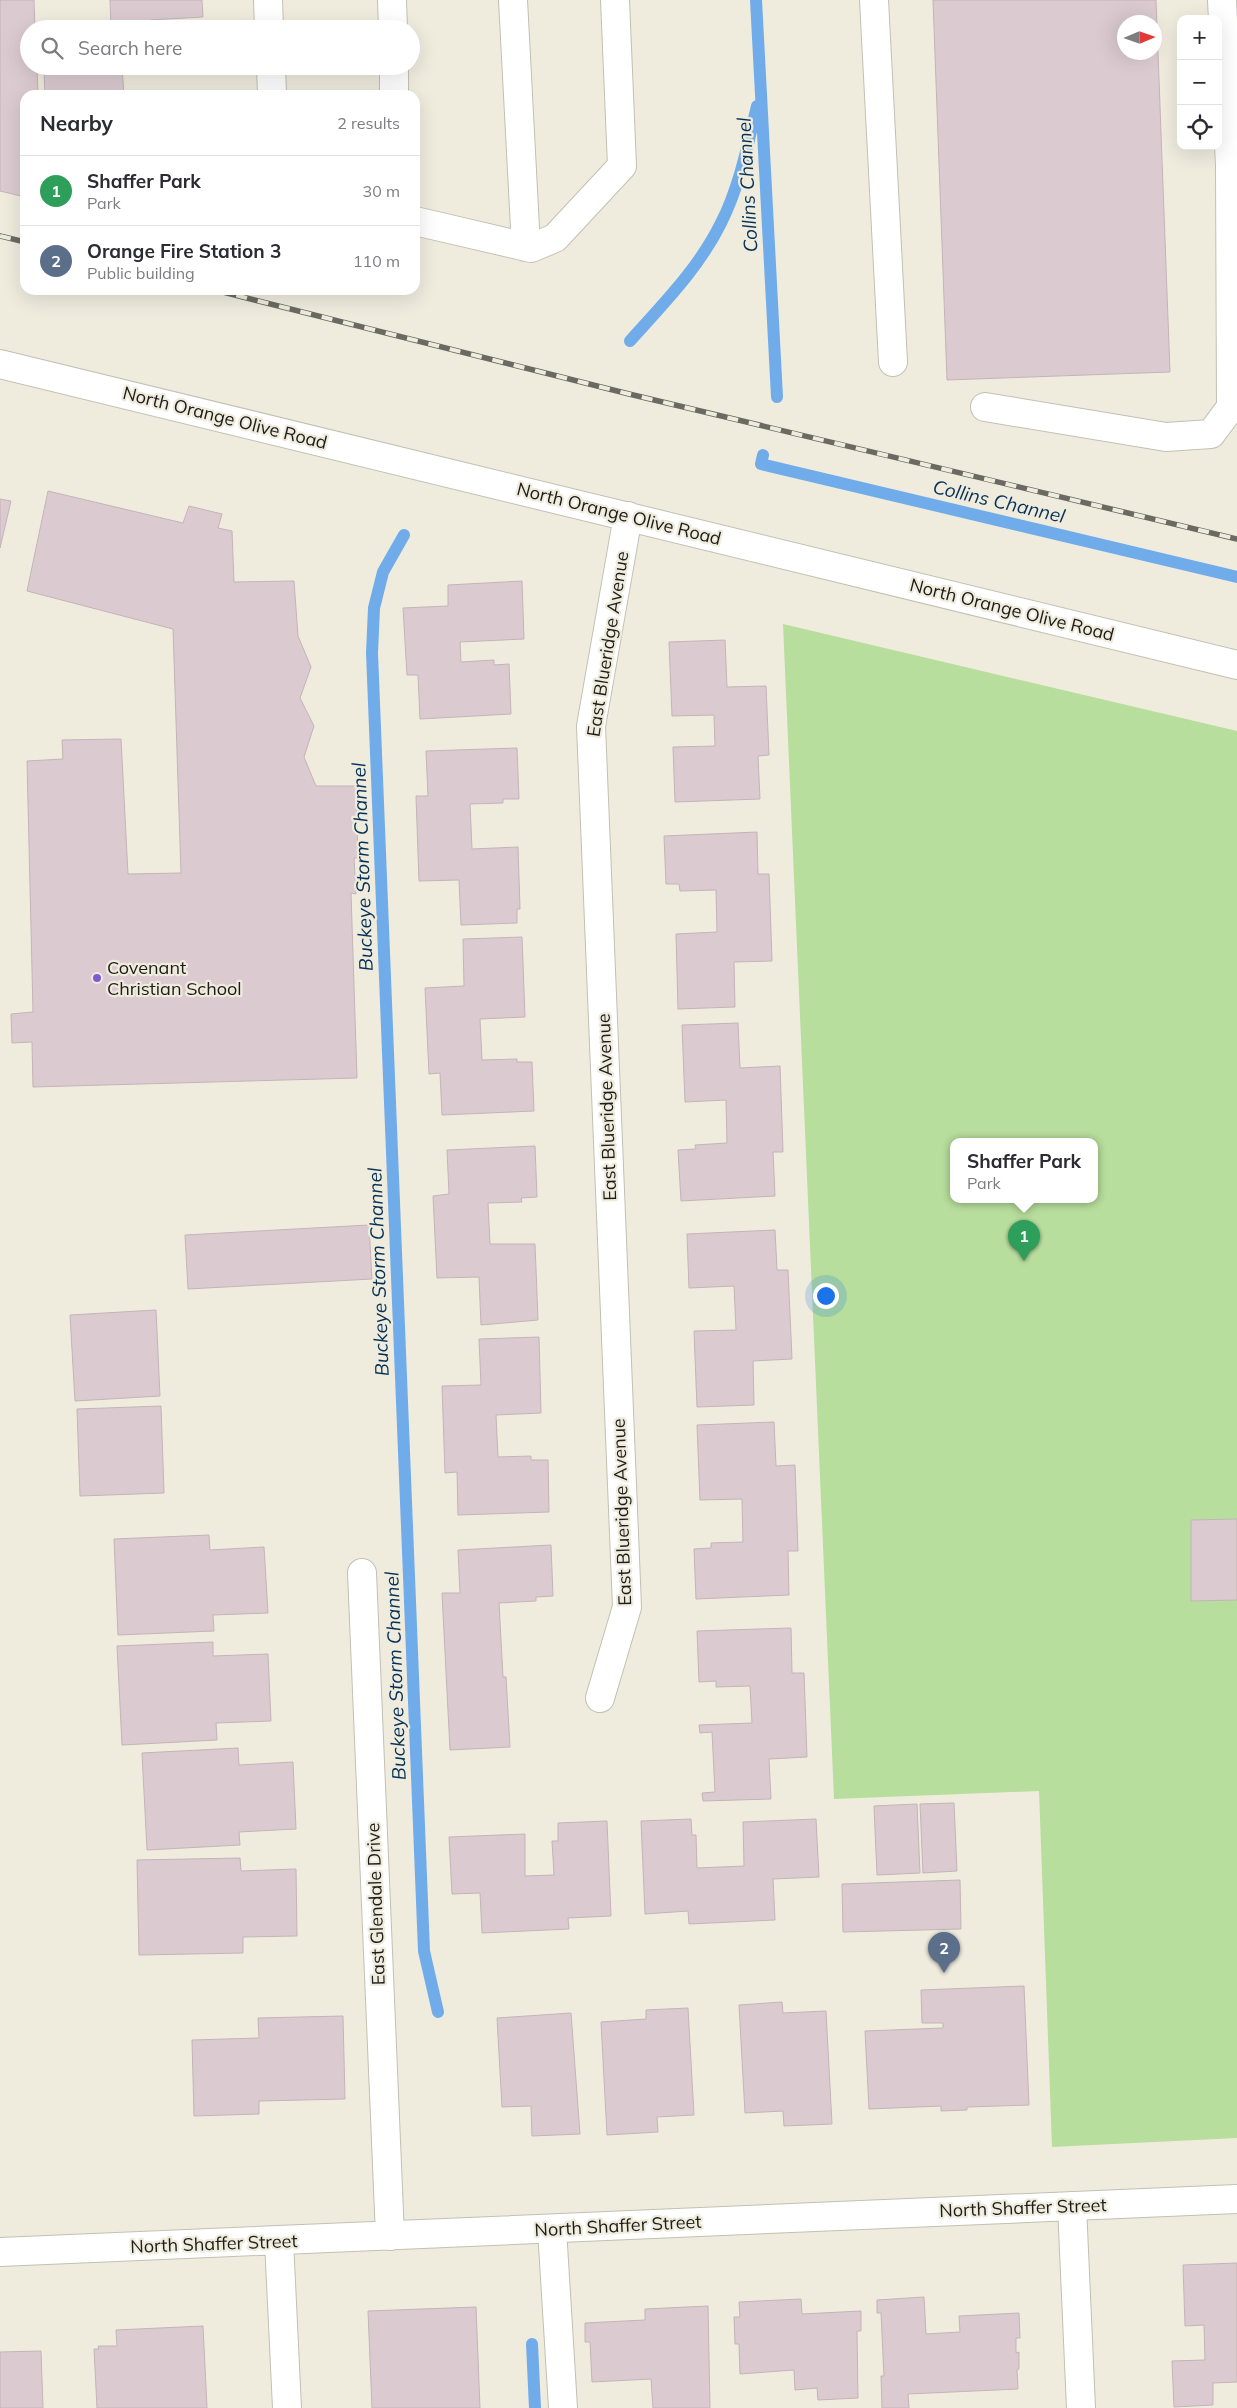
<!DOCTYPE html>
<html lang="en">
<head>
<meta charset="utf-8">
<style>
	:root { --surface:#fff; --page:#f7f7f7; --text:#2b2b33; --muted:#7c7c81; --line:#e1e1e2; --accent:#7c3aed }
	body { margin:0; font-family:Mulish,sans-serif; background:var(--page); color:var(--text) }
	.controls { position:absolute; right:15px; top:15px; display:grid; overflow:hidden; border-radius:10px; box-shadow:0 5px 20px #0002 }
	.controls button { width:45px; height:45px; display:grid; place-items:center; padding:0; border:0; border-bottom:1px solid var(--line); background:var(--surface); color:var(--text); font:25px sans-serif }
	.compass { position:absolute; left:1117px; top:15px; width:45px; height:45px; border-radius:50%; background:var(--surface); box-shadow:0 5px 20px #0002; rotate:88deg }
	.you { position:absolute; left:825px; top:1295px; width:18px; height:18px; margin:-12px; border:4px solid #fff; border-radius:50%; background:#1a73e8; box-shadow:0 0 0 8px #1a73e833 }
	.badge { display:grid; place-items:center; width:32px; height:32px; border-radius:50%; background:var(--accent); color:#fff; font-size:16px; font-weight:700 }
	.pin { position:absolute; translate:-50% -41px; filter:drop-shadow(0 1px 2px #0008) }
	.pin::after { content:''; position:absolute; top:26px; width:18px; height:15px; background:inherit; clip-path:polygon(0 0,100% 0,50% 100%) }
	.popup { position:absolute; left:950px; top:1138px; width:148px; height:65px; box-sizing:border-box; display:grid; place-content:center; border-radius:10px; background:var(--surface); filter:drop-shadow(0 1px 4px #0005); font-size:16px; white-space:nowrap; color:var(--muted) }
	.popup b { font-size:19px; color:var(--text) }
	.popup::after { content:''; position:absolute; left:50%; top:100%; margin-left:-10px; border:10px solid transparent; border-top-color:var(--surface) }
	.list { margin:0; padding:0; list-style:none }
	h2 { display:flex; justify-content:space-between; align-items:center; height:65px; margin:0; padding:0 20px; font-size:21px }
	h2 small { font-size:16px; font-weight:400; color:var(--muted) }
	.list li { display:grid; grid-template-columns:32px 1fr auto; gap:15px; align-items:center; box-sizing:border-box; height:70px; padding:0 20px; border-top:1px solid var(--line) }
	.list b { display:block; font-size:19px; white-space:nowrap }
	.list p { margin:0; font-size:16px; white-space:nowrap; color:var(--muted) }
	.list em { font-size:16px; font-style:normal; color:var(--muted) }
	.icon { flex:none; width:28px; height:28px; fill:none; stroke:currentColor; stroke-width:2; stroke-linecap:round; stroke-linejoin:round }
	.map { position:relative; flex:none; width:1237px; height:2408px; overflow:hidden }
	.search { position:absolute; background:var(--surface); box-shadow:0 5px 20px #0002; left:20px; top:20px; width:400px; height:55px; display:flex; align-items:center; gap:12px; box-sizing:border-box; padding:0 18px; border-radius:28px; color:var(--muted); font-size:19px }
	.panel { position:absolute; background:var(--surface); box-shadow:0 5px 20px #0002; left:20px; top:90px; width:400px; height:205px; border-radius:15px }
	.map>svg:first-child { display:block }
	.green { fill:#b7de9c; fill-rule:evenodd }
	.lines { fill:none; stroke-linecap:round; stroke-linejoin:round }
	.stream { stroke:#71acea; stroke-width:12 }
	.building { fill:#dbcbd0; stroke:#c3b4b8; fill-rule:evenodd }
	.minor-casing { stroke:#c3c0b3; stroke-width:30 }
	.minor { stroke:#fff; stroke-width:28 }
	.rail-casing { stroke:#6b6961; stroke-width:5.5 }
	.rail { stroke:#efecde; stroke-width:4; stroke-dasharray:11; stroke-linecap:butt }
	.poi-dot { fill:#805ad4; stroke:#efecde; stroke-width:2 }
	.labels { text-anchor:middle; stroke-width:4.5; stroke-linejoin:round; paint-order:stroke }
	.street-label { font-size:18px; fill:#1e1c18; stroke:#efecde }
	.poi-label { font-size:18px; fill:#1e1c18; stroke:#efecde; text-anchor:start }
	.water-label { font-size:19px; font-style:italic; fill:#053158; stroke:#efecde }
</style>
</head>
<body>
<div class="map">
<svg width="1237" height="2408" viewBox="0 0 1237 2408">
	<rect width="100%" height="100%" fill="#efecde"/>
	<path class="green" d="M783,624l454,107v1407l-185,9 -13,-356 -205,8zM954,1142h140v58h-140z"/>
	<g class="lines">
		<path class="stream" d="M756,0l21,397
			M630,341c33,-37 69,-73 91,-118 18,-35 27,-79 36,-117
			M763,455l-2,9 476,113
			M404,535l-21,37 -9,36 -2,45 52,1298 14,61
			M532,2344l3,64"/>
	</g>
	<path class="building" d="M0,0h34l1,29h-6v37h8l1,29h-13v102l-25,-6z
		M110,0h92l1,17 -53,3v9h-39z
		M933,0h223l14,372 -223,8zM1124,22h30v30h-30z
		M122,67l2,28h-79l-1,-23z
		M48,491l135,32 6,-17 33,8 -4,14 14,3 2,51 60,-1 4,55 13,31 -11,31 14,28 -10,31 12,29h40l2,72h-4l2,36 -5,-1 6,185 -324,9 -1,-45 -20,1 -1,-29 22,-2 -6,-251 36,-2 -1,-19 59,-1 7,135 53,-1 -8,-244 -146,-38z
		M0,499l11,2 -11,47z
		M522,581l2,58 -64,3 1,20 33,-2v5l15,-1 2,50 -91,5 -2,-44h-11l-4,-67 45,-2v-21z
		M725,640l2,47 39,-1 3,69 -11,1 2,43 -85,3 -2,-55 42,-1 -1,-31 -42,1 -3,-74z
		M517,748l2,51h-16v4l-33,1 2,45 46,-2 2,62h-3v14l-56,2 -2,-45 -40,1 -3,-85h12l-2,-45z
		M757,832l1,42h11l3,87 -38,1 1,45 -57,2 -2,-75 41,-2 -1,-42 -36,1 -1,-7h-13l-2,-48z
		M522,937l3,80 -45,2 2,41 35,-1v3h15l2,49 -92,4 -2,-42 -11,1 -4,-86 39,-2 -1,-47z
		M738,1023l2,45 40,-2 3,86h-10l2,44 -94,5 -3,-51 18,-1 -1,-4 32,-2 -1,-43 -41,2 -3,-77z
		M535,1146l2,51 -16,1 1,4 -34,1 2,41h45l3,76 -57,5 -2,-48 -42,1 -4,-82 16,-2 -2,-44z
		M369,1225l3,54 -184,10 -3,-54z
		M775,1230l2,40h11l4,89 -39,2 1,44 -57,2 -3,-76 42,-1 -2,-44 -45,2 -2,-54z
		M156,1310l4,86 -85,5 -5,-86z
		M539,1337l2,76 -45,2 2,42 33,-1v4h17l1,52 -91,3 -1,-43 -12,1 -3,-87 39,-1 -2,-46z
		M161,1406l3,87 -84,3 -3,-87z
		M774,1422l2,44 19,-1 3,86h-10l1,44 -93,4 -2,-50 17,-1v-5l32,-1 -1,-43 -42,1 -3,-75z
		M1237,1519v81l-46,1v-81z
		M209,1535l1,15 54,-3 4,66 -55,2 1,16 -96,4 -4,-96z
		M551,1545l2,51 -17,1v4l-37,2 4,74h3l4,70 -60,3 -8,-157h18l-2,-43z
		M791,1628l1,45h12l3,84 -38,2 2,40 -68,2 -1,-8 13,-1 -3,-60 -12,1 -1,-8 53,-2 -2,-37 -34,1v-6l-17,1 -2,-51z
		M213,1642v14l55,-2 3,67 -55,2 1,17 -95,5 -5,-99z
		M238,1748l1,17 54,-3 3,67 -57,3 1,13 -93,5 -5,-97z
		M954,1803l3,68 -34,2 -3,-69z
		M917,1804l3,69 -43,2 -3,-69z
		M691,1819l1,16h4l1,33 47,-2 -1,-44 73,-3 3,58 -46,2 2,41 -86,4 -1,-13 -43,3 -4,-93z
		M607,1821l4,95 -43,2 1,11 -87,4 -2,-40 -28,1 -3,-57 76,-3v42l29,-1 -2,-34h6v-18z
		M240,1858l1,13 55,-2 1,67 -54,1v16l-104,2 -2,-95z
		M960,1880l1,49 -118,3 -1,-48z
		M1024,1986l5,119 -62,2v3l-26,1v-5l-72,3 -4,-78 78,-3v-5h-21l-1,-33z
		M782,2002l1,11 43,-2 6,113 -48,2 -1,-15 -38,2 -6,-108z
		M688,2008l6,107 -37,2 1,15 -51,3 -6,-113 45,-3v-9z
		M571,2013l9,121 -48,2 -1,-30 -29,1 -5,-89z
		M343,2016l2,83 -86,2v13l-65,2 -2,-76 67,-2 -1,-20z
		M1237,2263v119l-24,1v22l-39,2 -2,-46 33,-1 -1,-35 -19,1 -2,-61z
		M924,2297l2,37 34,-2 -1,-16 60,-3 1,25h-4v15l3,-1v17l-2,1 1,19 -110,5 1,14h-27l-1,-32h3l-3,-63h-4v-13z
		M801,2299l1,15 59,-3v20h-4l1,67 -40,2 -1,-12 -22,2 -1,-20 -54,4 -1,-30h-4l-1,-27h6l-1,-15z
		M708,2306l2,102h-57l-2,-29 -59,3 -2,-40h-5v-19l60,-3v-11z
		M476,2307l4,101h-108l-4,-97z
		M203,2326l4,82h-110l-3,-59h5l-1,-3h19l-1,-16z
		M41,2351l2,57h-43v-56z"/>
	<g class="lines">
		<defs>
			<path id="minor" d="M268,0l1,29
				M392,0l1,29
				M513,0l13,247
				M874,0l19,362
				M271,66l1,29
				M394,66v29
				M415,221l116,27 24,-10 67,-72 -7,-166
				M0,364l1237,301
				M985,407l181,30 45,-3 20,-27 -1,-241 -8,-166
				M362,1573l28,663
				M600,1698l27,-91 -36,-881 37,-210
				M1072,2206l9,202
				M552,2229l11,179
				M279,2241l8,167
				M0,2252l1237,-53"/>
		</defs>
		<use href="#minor" class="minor-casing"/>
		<use href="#minor" class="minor"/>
		<defs>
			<path id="rail" d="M0,236l25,6
				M215,290l414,104 608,145"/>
		</defs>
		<use href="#rail" class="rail-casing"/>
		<use href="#rail" class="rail"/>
	</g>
	<circle class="poi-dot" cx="97" cy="978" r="5"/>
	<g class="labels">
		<g class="street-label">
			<text transform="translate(225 418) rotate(14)" y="6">North Orange Olive Road</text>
			<text transform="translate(619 514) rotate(14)" y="6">North Orange Olive Road</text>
			<text transform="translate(1012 610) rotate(14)" y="6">North Orange Olive Road</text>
			<text transform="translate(608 644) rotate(-81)" y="6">East Blueridge Avenue</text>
			<text transform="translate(607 1107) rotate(-92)" y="6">East Blueridge Avenue</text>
			<text transform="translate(622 1512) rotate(-92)" y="6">East Blueridge Avenue</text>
			<text transform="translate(376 1904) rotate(-92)" y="6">East Glendale Drive</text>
			<text transform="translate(1023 2208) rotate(-2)" y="6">North Shaffer Street</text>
			<text transform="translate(618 2226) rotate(-3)" y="6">North Shaffer Street</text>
			<text transform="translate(214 2244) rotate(-2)" y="6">North Shaffer Street</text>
		</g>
		<g class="poi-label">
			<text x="107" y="974">Covenant<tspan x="107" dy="21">Christian School</tspan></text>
		</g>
		<g class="water-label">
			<text transform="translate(747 185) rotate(-93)" y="7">Collins Channel</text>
			<text transform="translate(999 501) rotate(13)" y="7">Collins Channel</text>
			<text transform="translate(362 867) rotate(-92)" y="7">Buckeye Storm Channel</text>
			<text transform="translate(378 1272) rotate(-92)" y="7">Buckeye Storm Channel</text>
			<text transform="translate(395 1676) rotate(-92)" y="7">Buckeye Storm Channel</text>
		</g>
	</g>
</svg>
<div class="controls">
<button>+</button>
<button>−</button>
<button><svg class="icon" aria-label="locate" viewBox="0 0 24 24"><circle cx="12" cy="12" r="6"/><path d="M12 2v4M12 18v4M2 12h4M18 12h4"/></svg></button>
</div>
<svg class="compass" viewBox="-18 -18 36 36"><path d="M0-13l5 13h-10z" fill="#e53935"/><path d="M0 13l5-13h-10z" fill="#7c7c81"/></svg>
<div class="you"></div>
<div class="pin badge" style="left:1024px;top:1261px;background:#2e9e5b">1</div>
<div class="popup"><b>Shaffer Park</b>Park</div>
<div class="pin badge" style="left:944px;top:1973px;background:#5c6f8a">2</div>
<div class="search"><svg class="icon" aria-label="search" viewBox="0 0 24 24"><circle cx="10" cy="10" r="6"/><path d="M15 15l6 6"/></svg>Search here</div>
<section class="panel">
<h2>Nearby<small>2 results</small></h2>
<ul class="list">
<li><span class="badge" style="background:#2e9e5b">1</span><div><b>Shaffer Park</b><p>Park</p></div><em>30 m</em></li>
<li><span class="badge" style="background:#5c6f8a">2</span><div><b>Orange Fire Station 3</b><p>Public building</p></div><em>110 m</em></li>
</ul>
</section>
</div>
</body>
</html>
